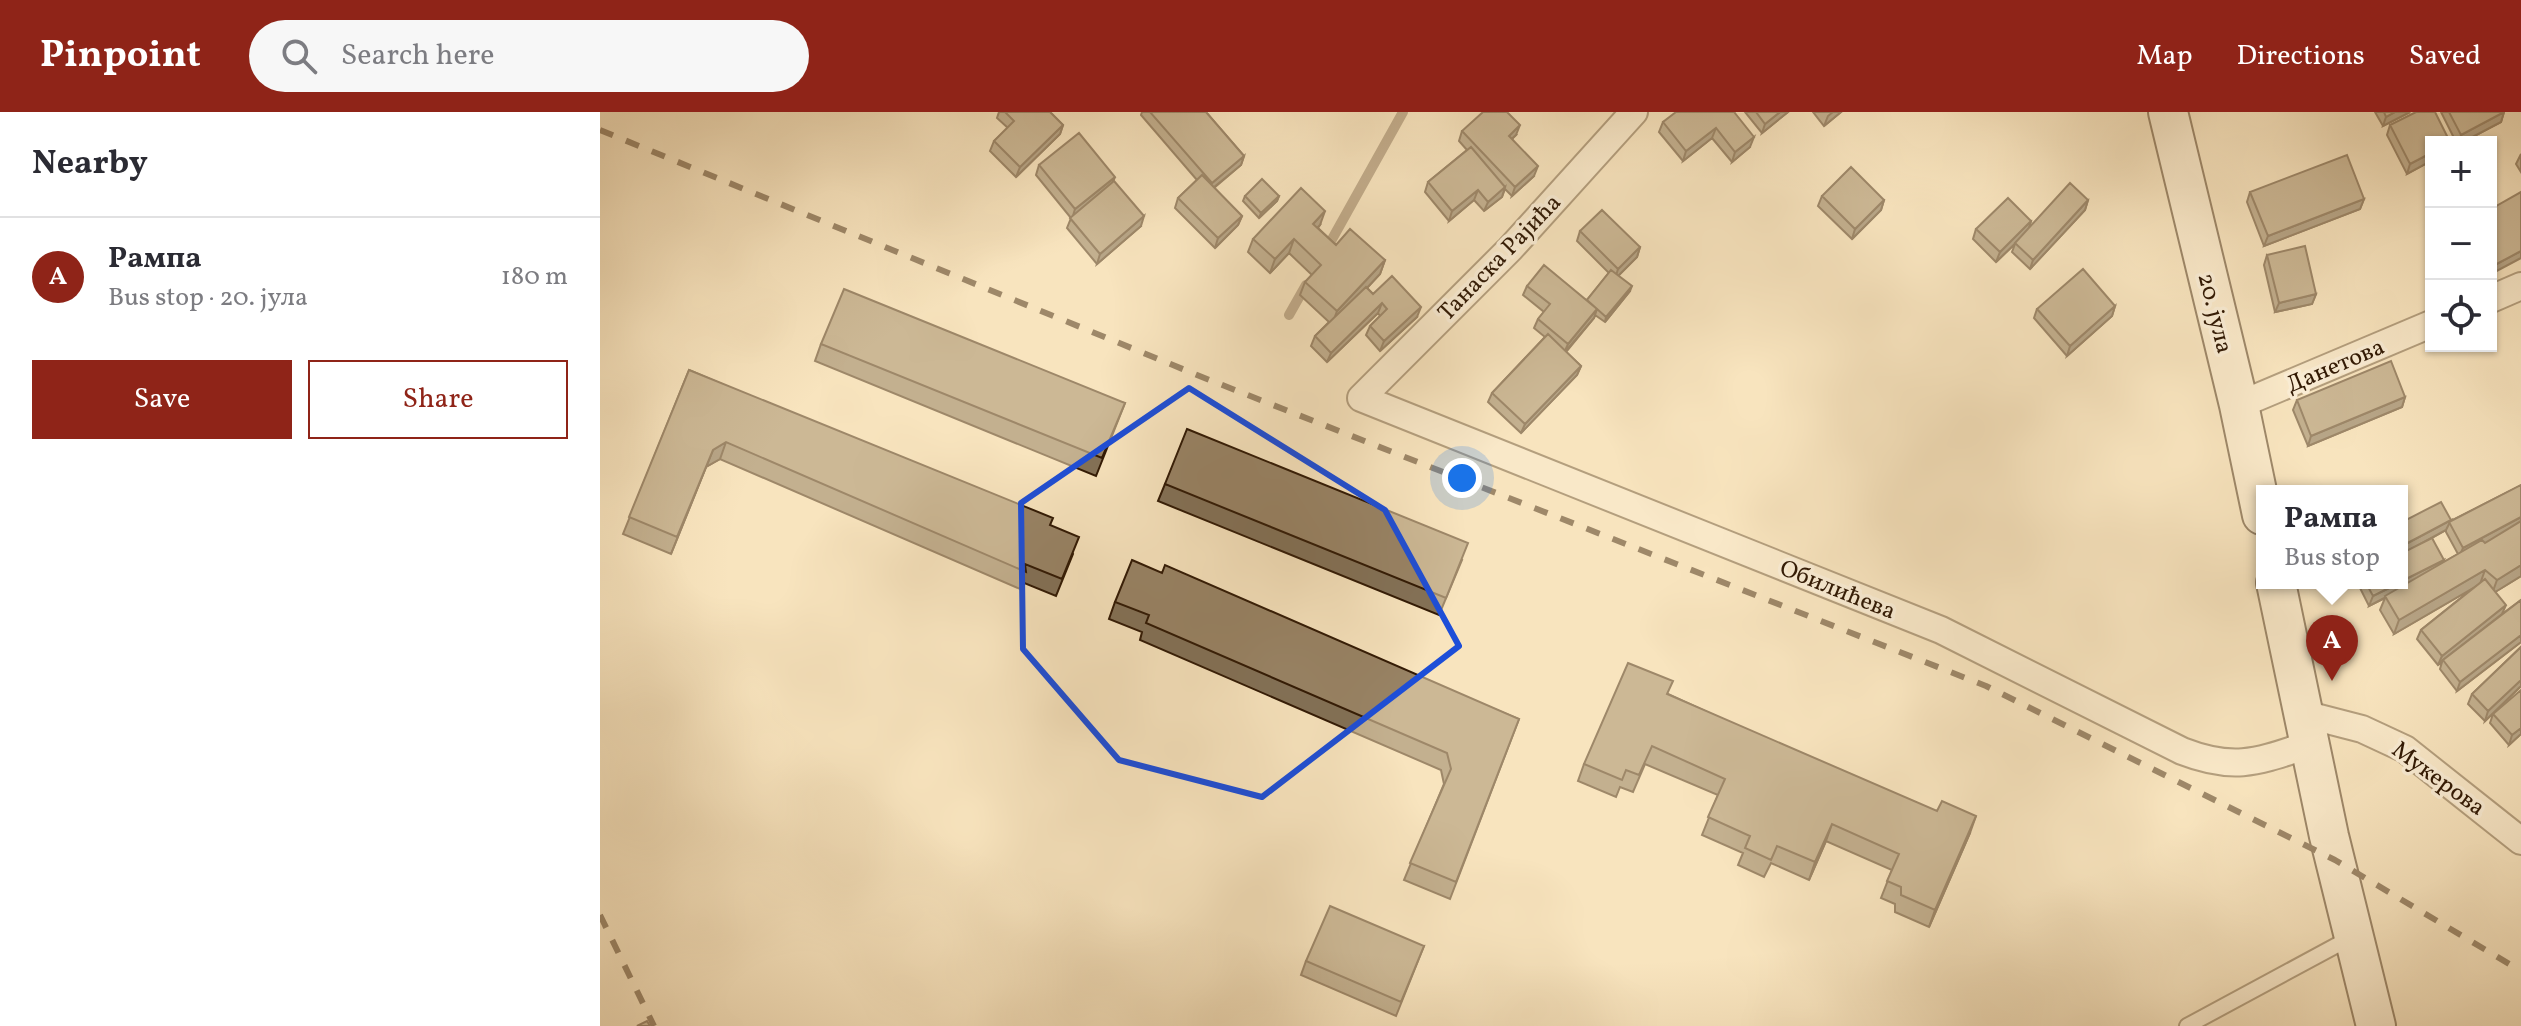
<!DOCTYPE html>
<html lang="en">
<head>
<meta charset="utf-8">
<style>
	:root { --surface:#fff; --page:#f7f7f7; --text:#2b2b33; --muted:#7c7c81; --line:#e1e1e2; --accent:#8f2418 }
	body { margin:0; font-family:Vollkorn,serif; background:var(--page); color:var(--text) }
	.controls { position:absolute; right:24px; top:24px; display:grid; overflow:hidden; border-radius:0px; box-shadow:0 2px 6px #0004 }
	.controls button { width:72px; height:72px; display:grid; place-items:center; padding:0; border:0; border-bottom:2px solid var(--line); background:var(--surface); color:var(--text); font:40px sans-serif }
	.you { position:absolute; left:862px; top:366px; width:28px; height:28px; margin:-20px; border:6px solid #fff; border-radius:50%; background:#1a73e8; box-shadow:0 0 0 12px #1a73e833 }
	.badge { display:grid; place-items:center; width:52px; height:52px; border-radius:50%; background:var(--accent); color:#fff; font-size:26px; font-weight:700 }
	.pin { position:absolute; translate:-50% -66px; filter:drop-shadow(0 2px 4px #0008) }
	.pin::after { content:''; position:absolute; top:42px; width:28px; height:24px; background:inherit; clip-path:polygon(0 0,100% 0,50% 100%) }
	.popup { position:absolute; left:1656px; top:373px; width:152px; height:104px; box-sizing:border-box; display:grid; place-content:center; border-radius:0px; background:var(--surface); filter:drop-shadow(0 2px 6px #0005); font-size:26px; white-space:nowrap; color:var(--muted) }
	.popup b { font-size:30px; color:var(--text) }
	.popup::after { content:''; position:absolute; left:50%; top:100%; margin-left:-16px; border:16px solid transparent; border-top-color:var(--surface) }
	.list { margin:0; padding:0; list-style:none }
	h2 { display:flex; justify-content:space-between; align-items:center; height:104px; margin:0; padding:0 32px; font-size:34px }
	h2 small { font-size:26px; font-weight:400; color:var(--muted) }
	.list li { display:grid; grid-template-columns:52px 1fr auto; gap:24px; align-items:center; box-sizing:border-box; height:120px; padding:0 32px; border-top:2px solid var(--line) }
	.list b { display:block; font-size:30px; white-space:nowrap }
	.list p { margin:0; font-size:26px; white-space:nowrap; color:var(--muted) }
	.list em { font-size:26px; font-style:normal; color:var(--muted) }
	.actions { display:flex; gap:16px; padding:24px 32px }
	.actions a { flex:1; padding:18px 0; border:2px solid var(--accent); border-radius:0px; text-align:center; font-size:28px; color:var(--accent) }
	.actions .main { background:var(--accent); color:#fff }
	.icon { flex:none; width:44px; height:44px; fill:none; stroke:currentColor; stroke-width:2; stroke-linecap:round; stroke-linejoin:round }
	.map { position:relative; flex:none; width:1921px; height:914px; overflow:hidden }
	header { display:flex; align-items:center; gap:48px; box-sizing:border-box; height:112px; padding:0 40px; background:var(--accent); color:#fff }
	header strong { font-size:38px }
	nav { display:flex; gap:44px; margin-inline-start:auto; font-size:28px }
	.search { width:560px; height:72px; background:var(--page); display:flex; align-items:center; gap:20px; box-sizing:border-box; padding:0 28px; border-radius:44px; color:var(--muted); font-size:30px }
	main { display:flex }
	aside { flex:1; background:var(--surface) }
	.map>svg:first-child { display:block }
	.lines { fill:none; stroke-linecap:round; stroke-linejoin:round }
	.stream { stroke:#80694e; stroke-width:10 }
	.lane-casing { stroke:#634c32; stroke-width:18 }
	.street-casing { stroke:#634c32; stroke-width:30 }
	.secondary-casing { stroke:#311904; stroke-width:42 }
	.lane { stroke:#faedd5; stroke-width:14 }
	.street { stroke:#faedd5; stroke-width:26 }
	.secondary { stroke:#faedd5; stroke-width:38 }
	.rail { stroke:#311904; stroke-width:6; stroke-dasharray:14 14; stroke-linecap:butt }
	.wall { fill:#837157; stroke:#311904; stroke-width:2; fill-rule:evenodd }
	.shaded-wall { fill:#6a5c47; stroke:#311904; stroke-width:2 }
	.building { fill:#988365; stroke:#311904; stroke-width:2 }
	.marked { fill:none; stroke:#1d4ed8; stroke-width:6; stroke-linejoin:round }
	.labels { text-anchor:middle; stroke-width:7; stroke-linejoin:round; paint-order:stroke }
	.street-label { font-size:24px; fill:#311904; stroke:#faedd5 }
</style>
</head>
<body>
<header>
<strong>Pinpoint</strong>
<div class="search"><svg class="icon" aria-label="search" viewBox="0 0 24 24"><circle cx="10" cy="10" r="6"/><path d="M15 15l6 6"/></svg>Search here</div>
<nav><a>Map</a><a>Directions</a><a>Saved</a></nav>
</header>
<main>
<aside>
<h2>Nearby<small></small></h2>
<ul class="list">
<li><span class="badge">A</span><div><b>Рампа</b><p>Bus stop · 20. јула</p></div><em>180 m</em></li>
</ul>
<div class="actions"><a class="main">Save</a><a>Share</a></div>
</aside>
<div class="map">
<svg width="1921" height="914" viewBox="0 0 1921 914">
	<rect width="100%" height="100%" fill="#f8e4be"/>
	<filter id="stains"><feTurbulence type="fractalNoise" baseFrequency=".0025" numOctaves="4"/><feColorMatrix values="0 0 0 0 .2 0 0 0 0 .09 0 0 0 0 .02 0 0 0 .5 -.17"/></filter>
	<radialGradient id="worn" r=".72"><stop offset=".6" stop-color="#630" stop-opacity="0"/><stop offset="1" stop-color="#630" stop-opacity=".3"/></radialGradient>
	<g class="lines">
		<path class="stream" d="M726,138l77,-138
			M689,203l17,-30"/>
		<defs>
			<path id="lane" d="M1587,914l165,-89"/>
			<path id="street" d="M1034,0l-124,137 -149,149 580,232 241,121c54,21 77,10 129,-7
				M1891,187l30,-13
				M1639,293l192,-81
				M1704,602l58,15 43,20 116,92"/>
			<path id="secondary" d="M1568,0l71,293 23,110
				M1676,471l53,253 47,190"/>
		</defs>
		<use href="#lane" class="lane-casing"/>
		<use href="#street" class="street-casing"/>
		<use href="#secondary" class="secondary-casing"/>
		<use href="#lane" class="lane"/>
		<use href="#street" class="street"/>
		<use href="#secondary" class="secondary"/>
		<path class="rail" d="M0,18l602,247 784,309 349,174 186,111
			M0,803l54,111"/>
	</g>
	<path class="wall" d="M399,0h51l13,13 -3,9 -44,43 -26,-26 4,-10 14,-13 -11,-10z
		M542,0h64l38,44 -3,9 -27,23 28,28 -4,9 -23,23 -40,-40 3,-10 19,-18 -56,-65z
		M1134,0l16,35 -18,15 -20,-24 -29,23 -24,-29 4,-10z
		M1145,0h43l-26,21z
		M1213,0h28l-17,14z
		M1775,0h35l-27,14z
		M1841,0h63l-3,10 -38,20h-7z
		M1790,13l41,17v19l-24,13 -20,-39z
		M862,19l54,4 -4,4 22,37 -22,20 -7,-7 -3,8 -18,14 -10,-11 -25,21 -24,-29 3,-10 39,-32 -8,-9z
		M1921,42v18l-5,-8z
		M439,53l74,17 28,44 -44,38 -30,-36 4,-10 -35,-43z
		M1650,80l114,7 -4,10 -96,37 -17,-44z
		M645,84h34l-2,5 -18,17 -16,-17z
		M1222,84l62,4 -3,10 -29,29 -34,-33z
		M1488,88l-3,10 -55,59 -18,-17 3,-8 -19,18 -23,-23 3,-10 55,-8 -2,6z
		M720,113l-2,3 18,17 49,15 -5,14 -13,14 6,6 44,23 -37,34 -14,-16 4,-9 10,-10 -2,-3 -51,49 -16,-16 4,-10 14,-14 -29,-27 5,-13 7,-7 -23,-22 -19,20 -22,-21 5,-13z
		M980,119l60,16 -3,10 -19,19 12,15 -25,31 -10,-7 -1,3 -28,34 15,14 -4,9 -56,58 -33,-31 4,-9 53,-56 -11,-9 4,-9 6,-7 -21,-17 4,-9 60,14 22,-27 -32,-32z
		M1667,143l49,39 -4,10 -37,8 -11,-47z
		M1515,194l-3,10 -45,40 -33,-38 3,-9z
		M221,232l304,59 -29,73 -281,-115z
		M89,258l361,155 23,29 -17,42 -34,-14 -2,7 -300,-130 -14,8 -35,87 -48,-20z
		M1805,285l-3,10 -94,39 -15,-36 4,-10z
		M565,372l297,76 -23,55 -281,-114z
		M1921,373v91l-26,16 7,22 19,-14v42l-64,49 -17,-22 2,-7 -4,3 -21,-26 4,-9 52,-42 -79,46 -14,-24 5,-12 -16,8 -11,-22 44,-1v-61l49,-1zM1846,418v2l12,22 -16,9 -10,-25z
		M562,461l357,146 -69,180 -46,-19 40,-96 -3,-14 -301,-130 2,-8 -33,-13 6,-17z
		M1921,535v39l-36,35 -17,-17 4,-10z
		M1068,582l302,139 -41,94 -34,-15v-8l-14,-6 11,-28 -66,-29 -17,39 -38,-17 -7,14 -26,-12 5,-12 -41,-18 16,-40 -73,-31 -12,28 -13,-5 -4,10 -38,-16 6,-17z
		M1893,602l28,20 -12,11 -19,-22z
		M824,834l-28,70 -95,-41 5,-14z"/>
	<path class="shaded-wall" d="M1180,0h8l-26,21 3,-9z
		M1233,0h8l-17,14 4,-10z
		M1795,0h15l-27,14 3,-9z
		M1904,0l-3,10 -38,20h-4l2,-7z
		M463,13l-3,9 -44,43 4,-10z
		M920,13l-4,10 -11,10 4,-9z
		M1116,16l-4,10 -29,23 3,-10z
		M1154,25l-4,10 -18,15 3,-10z
		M1831,41v8l-24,13 3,-10z
		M644,44l-3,9 -33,27 4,-9z
		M938,54l-4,10 -22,20 3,-9z
		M515,65l-4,9 -39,33 3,-10z
		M905,75l-3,10 -18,14 4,-9z
		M878,78l-4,10 -25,21 3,-10z
		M679,84l-2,5 -18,17 2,-5z
		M1764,87l-4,10 -96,37 4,-10z
		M1284,88l-3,10 -29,29 3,-10z
		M1488,88l-3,10 -55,59 3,-9z
		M725,99l-5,14 -12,12 5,-13z
		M544,104l-3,10 -44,38 3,-10z
		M642,104l-4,9 -23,23 3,-10z
		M1431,109l-3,10 -32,31 4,-10z
		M694,127l-5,14 -19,20 5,-14z
		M1040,135l-3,10 -22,22 3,-10z
		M1921,139v7l-30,16v-7z
		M785,148l-5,14 -48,51 5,-14z
		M1032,174l-2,5 -25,31 1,-5z
		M1716,182l-4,10 -37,8 4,-9z
		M782,191l-4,10 -51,49 4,-9z
		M1515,194l-3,10 -45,40 3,-10z
		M821,195l-4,10 -37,34 4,-10z
		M997,197l-3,9 -30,35 4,-9z
		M981,254l-4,9 -56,58 4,-9z
		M1805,285l-3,10 -94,39 3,-10z
		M126,330l-6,17 -14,8 -35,87 42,-104z
		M1921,405v8l-62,32 4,-9z
		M1851,408l-5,10 -44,24v-8z
		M1844,448l-4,9 -71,37 4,-10 26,-13h3v-2z
		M1921,453v11l-29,18 5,-14z
		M1885,458l-5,14 -86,50 5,-14z
		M1906,493l-4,9 -59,46 -5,5 4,-9z
		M1921,523v7l-64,49 3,-9z
		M1921,568v6l-36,35 3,-10z
		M1921,616v6l-12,11 3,-10z
		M1376,704l-6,17 -41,94 6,-17z
		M1232,712l-6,17 -17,39 6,-18z"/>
	<path class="building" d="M405,0h45l13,13 -43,42 -26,-26 20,-20z
		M550,0h56l38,44 -32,27z
		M883,0h24l13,13 -11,11 29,30 -23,21 -53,-56z
		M1076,0h58l20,25 -19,15 -19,-24 -30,23 -23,-29z
		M1156,0h24l-15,12z
		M1784,0h11l-9,5z
		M1816,0h19l15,30h-19v11l-21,11 -20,-39z
		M1849,0h55l-43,23z
		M479,21l36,44 -40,32 -36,-44z
		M871,35l34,40 -17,15 -10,-12 -26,21 -24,-29z
		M1747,43l17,44 -96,37 -18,-44z
		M1251,55l33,33 -29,29 -33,-33z
		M602,63l40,41 -24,22 -40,-40z
		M662,67l17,17 -18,17 -16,-17z
		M514,69l30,35 -44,38 -30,-36z
		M1470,71l18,17 -55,60 -18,-17z
		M701,76l24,23 -12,13 23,21 14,-16 35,31 -48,51 -32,-29 16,-17 -27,-26 -19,20 -22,-20z
		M1921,80v59l-30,16v-58z
		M1408,86l23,23 -31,31 -24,-23z
		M1002,98l38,37 -22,22 -38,-38z
		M1705,134l11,48 -37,9 -12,-48z
		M944,153l53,44 -29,35 -30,-25 12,-15 -23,-18z
		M1483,157l32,37 -45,40 -33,-37z
		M1011,158l21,16 -26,31 -19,-17z
		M792,164l29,31 -37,34 -14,-15 17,-17 -5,-6 -51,50 -16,-17 51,-49 7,7z
		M244,177l281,114 -23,55 -281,-114z
		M948,222l33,32 -56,58 -33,-31z
		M1791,249l14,36 -94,39 -14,-36z
		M89,258l364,148 -3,7 29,12 -17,42 -37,-15 1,8 -300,-130 -13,8 -36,87 -48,-20z
		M587,317l281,114 -22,55 -281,-114z
		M1921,373v32l-58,31 -14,-26z
		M1841,390l10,18 -49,26v-24z
		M1921,409v44l-24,15 -12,-10 -86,50 -14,-24 97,-56 3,3z
		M1832,426l12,22 -42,21v-28z
		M532,448l30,13 3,-8 354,154 -63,163 -46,-19 41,-94 -4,-16 -301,-130 3,-8 -34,-13z
		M1885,467l21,26 -64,51 -21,-26z
		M1766,471h33l-26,13z
		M1921,488v35l-61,47 -17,-22z
		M1921,535v33l-33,31 -16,-17z
		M1028,551l45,18 -6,13 270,117 5,-10 34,15 -41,94 -34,-15v-8l-14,-6 12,-27 -67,-30 -17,38 -38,-16 -6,14 -26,-12 5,-12 -42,-19 17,-38 -73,-33 -13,29 -13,-5 -4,10 -38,-16z
		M1921,578v38l-9,7 -19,-21z
		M730,794l94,40 -23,56 -95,-41z
		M47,909l3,5h-13z"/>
	<path d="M0 0H1921V914H0ZM589,276l196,122 74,136 -197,151 -143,-37 -96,-111 -2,-146z" fill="#f8e4be" fill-opacity=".55" fill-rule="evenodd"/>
	<path class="marked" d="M589,276l196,122 74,136 -197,151 -143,-37 -96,-111 -2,-146z"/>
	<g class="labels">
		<g class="street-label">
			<text transform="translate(899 145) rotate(-46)" y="8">Танаска Рајића</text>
			<text transform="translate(1616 201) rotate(76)" y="8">20. јула</text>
			<text transform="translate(1735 253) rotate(-23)" y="8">Данетова</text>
			<text transform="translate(1238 477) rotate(22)" y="8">Обилићева</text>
			<text transform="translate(1839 666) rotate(36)" y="8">Мукерова</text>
		</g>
	</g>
	<rect width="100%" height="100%" filter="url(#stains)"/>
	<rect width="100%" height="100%" fill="url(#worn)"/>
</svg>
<div class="controls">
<button>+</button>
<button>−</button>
<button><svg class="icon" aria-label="locate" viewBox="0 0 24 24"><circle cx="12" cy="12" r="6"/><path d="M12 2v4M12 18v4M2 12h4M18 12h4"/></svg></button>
</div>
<div class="you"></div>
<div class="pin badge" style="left:1732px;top:569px">A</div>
<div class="popup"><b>Рампа</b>Bus stop</div>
</div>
</main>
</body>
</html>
